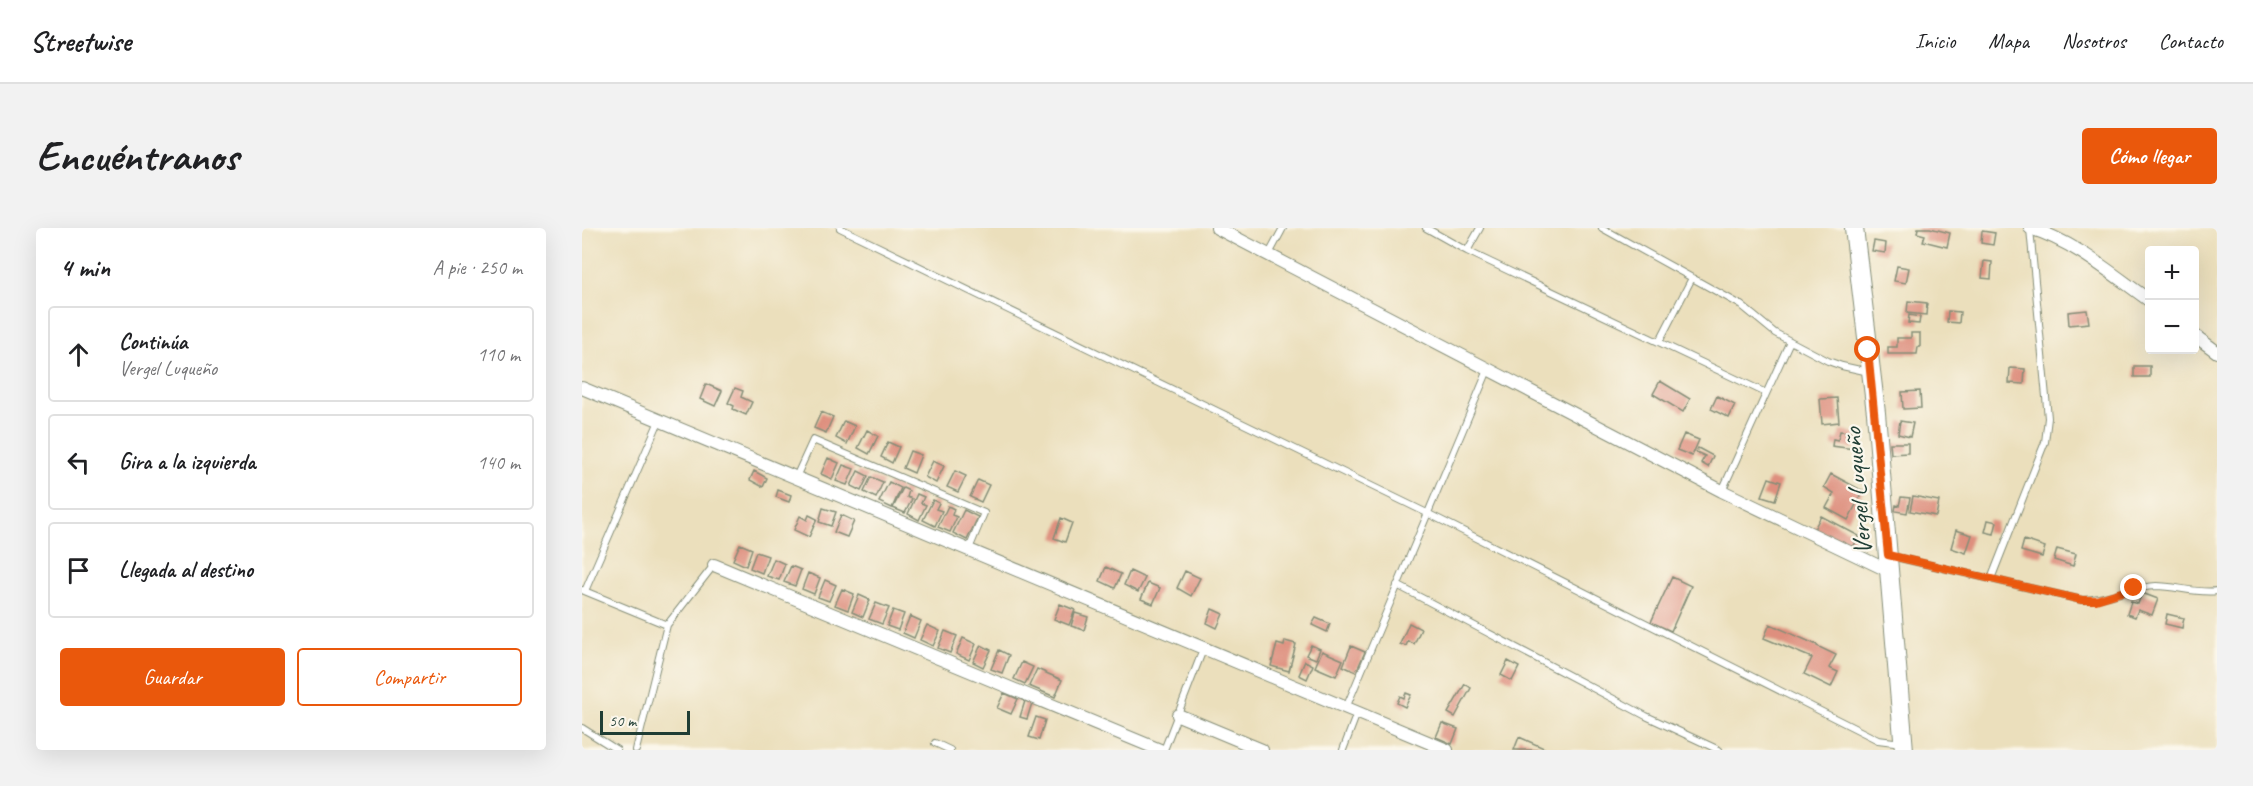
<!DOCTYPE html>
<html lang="es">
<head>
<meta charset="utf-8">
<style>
	:root { --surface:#fff; --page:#f2f2f2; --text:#202124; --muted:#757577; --line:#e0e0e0; --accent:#ea580c }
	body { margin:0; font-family:Caveat,sans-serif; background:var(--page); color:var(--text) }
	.controls { position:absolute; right:18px; top:18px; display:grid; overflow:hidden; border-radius:6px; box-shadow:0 6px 24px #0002 }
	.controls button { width:54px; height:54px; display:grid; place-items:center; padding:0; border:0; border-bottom:2px solid var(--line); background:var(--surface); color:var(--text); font:30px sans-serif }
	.scale { position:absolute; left:18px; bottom:15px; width:90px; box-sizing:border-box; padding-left:6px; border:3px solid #1f3d34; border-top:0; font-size:16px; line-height:21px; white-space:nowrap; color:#1f3d34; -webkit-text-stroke:4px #fbf7ec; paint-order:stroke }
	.stop { position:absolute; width:18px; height:18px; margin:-14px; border:4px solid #ea580c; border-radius:50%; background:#fff }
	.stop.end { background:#ea580c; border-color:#fff; box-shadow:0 2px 6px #0008 }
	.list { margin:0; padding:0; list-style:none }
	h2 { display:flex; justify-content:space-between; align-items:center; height:78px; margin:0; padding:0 24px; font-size:26px }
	h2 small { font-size:20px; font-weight:400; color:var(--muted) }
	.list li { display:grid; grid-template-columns:39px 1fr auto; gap:18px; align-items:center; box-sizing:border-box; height:96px; margin:0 12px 12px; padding:0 12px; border:2px solid var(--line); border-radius:6px }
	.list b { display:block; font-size:22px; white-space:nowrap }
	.list p { margin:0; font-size:20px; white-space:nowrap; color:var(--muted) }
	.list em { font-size:20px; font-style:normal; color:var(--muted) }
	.actions { display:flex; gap:12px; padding:18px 24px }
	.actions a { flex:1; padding:14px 0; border:2px solid var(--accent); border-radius:6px; text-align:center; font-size:21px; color:var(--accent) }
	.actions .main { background:var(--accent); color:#fff }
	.icon { flex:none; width:33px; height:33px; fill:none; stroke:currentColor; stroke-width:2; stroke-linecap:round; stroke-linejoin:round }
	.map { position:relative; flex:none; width:1635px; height:522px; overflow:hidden; border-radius:6px }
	header { display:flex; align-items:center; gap:36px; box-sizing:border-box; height:84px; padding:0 30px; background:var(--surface); border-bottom:2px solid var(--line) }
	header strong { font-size:28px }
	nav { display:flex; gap:33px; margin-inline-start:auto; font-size:21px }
	.intro { display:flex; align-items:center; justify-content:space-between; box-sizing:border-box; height:144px; padding:0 36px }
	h1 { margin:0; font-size:42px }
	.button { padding:15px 27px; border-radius:6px; background:var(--accent); color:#fff; font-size:21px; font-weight:700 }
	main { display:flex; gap:36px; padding:0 36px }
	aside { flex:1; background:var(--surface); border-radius:6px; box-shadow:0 6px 24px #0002 }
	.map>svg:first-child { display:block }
	.building { fill:#de8f7e }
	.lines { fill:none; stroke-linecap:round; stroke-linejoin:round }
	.service-casing { stroke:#858e78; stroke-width:8 }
	.minor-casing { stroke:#858e78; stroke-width:14 }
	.primary-casing { stroke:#858e78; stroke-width:20 }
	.service { stroke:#fff; stroke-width:6 }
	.minor { stroke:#fff; stroke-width:12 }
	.primary { stroke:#fff; stroke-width:18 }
	.route { stroke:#ea580c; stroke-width:8 }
	.labels { text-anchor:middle; stroke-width:4.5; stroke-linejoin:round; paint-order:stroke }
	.street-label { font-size:26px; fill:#1f3d34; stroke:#fbf7ec }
</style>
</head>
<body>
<header>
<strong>Streetwise</strong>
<nav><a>Inicio</a><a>Mapa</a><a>Nosotros</a><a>Contacto</a></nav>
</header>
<div class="intro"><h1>Encuéntranos</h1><a class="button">Cómo llegar</a></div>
<main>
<aside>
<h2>4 min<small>A pie · 250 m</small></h2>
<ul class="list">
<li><svg class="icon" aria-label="ahead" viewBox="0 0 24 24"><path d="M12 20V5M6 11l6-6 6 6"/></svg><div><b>Continúa</b><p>Vergel Luqueño</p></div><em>110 m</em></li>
<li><svg class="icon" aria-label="left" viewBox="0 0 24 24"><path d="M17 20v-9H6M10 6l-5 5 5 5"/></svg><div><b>Gira a la izquierda</b></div><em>140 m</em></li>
<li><svg class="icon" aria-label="arrive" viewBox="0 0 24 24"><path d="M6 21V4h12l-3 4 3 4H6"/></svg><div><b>Llegada al destino</b></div></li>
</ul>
<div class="actions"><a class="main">Guardar</a><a>Compartir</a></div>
</aside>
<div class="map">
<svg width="1635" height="522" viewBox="0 0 1635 522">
	<rect width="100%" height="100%" fill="#fbf7ec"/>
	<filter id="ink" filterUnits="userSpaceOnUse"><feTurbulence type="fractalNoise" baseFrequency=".0167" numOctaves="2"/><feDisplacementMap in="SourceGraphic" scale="12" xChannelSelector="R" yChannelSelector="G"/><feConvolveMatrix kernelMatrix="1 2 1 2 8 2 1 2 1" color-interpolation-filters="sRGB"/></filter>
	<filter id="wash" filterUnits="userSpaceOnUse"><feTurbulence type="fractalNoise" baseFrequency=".008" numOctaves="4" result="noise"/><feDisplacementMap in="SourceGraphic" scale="24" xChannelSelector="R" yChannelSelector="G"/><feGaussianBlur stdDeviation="1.35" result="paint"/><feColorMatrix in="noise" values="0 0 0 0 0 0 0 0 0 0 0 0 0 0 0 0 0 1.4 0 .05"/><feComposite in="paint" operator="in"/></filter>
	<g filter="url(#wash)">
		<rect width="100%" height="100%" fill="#ebdfbc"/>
		<g id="blocks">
			<path class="building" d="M1336,0h12l20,5 -3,14 -24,-6 2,-6 -8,-2z
				M1400,3l13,2 -2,12 -12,-2z
				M1292,13l12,2 -1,10 -13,-2z
				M1402,33l8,1 -1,17 -9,-1z
				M1315,38l12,2 -3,15 -12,-2z
				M1326,73l19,2 -1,12 -19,-2z
				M1505,82l2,13 -20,2 -1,-13z
				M1366,83l12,1 -1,11 -12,-1z
				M1327,87l11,2 -1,7 -11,-1z
				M1329,105h9v14h-2l-1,7h-29v-7h9v-9h14z
				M1552,138h16v11h-16z
				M1428,140l15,1 -1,15 -15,-1z
				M1078,153l30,18 -7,13 -30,-18z
				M124,156l16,7 -7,15 -15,-7z
				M153,160l8,3 -2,6 11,5 -6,13 -13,-6 1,-3 -6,-3z
				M1338,163l1,17 -18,1 -1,-17z
				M1135,168l18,9 -6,13 -18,-9z
				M1255,170l2,24 -17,2 -2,-25z
				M239,184l12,5 -7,16 -12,-5z
				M262,193l11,5 -8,18 -11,-6z
				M1318,193l13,2 -3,14 -12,-3z
				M285,202l11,6 -9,18 -11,-6z
				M1258,203l16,2 -2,16 -22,-3 1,-7 5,1z
				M1102,206l15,6 -7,16 -15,-6z
				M306,214l11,5 -7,16 -11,-6z
				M1308,215h18v10l-17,1z
				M1116,220l15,8 -5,11 -7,-4 4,-7 -9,-4z
				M328,223l11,4 -7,18 -11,-5z
				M246,230l11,5 -7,16 -11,-5z
				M351,233l11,5 -8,17 -11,-6z
				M261,237l11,4 -7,16 -11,-4z
				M172,243l13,7 -4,9 -13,-7z
				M276,243l10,5 -7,15 -10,-5z
				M373,243l11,5 -8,16 -11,-5z
				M1249,246l32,17 -15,29 -22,-12 8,-15 -10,-6z
				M289,249l12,5 -7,16 -12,-6z
				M1187,250l12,4 -6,18 -13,-4z
				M396,252l11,5 -8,17 -11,-5z
				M307,254l12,6 -9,20 -13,-6z
				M321,260l6,3 -2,6 5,2 -7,14 -12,-5z
				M196,262l13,5 -2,7 -13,-5z
				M335,266l7,3 -3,6 5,2 -7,15 -11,-6z
				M1331,268l26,5 -3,15 -26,-5z
				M1319,269l9,1 -3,15 -12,-2 1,-6 3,1z
				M351,272l6,3 -3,6 6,2 -7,15 -12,-6z
				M366,278l6,3 -2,6 5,2 -7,15 -12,-5z
				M241,280l13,4 -5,14 -12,-4z
				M382,282l14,7 -11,23 -14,-7z
				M227,287l8,4 -8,18 -15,-7 6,-14 7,4z
				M259,287l13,6 -7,16 -13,-5z
				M1239,288l38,20 -8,15 -38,-20z
				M479,290l11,5 -7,19 -11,-4z
				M1406,292l9,2 -3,12 -9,-2z
				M1374,302l16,5 -6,18 -15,-5z
				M1442,312l21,7 -3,10 -21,-6z
				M158,316l12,5 -6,17 -13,-6z
				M1475,321l19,5 -3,12 -19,-6z
				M174,324l12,4 -6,17 -12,-5z
				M192,331l11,5 -6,16 -12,-4z
				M209,338l10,4 -6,16 -11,-4z
				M524,339l15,7 -6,14 -15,-7z
				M548,343l15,7 -7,14 -14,-7z
				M603,343l15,7 -9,18 -14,-8z
				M226,345l12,5 -6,16 -12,-5z
				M1090,349l19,9 -20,45 -20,-9z
				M243,352l11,5 -7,16 -11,-4z
				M566,355l12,5 -7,16 -12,-5z
				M260,361l12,5 -6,16 -13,-5z
				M1560,365l16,6 -6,16 -14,-5 -3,7 -8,-3 4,-12 7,2z
				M277,367l11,5 -7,17 -11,-5z
				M294,375l13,5 -7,16 -13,-5z
				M478,376l15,6 -6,15 -15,-6z
				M630,381l11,5 -6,14 -10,-5z
				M311,382l11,4 -6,16 -11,-4z
				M493,385l13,4 -4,13 -13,-4z
				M1585,386l17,4 -2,10 -17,-4z
				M328,388l11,5 -7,17 -11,-5z
				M734,390l14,6 -3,8 -15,-7z
				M827,395l12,6 -7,15 -6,-3 -2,5 -6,-2z
				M1188,396l47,21v1l19,9 -7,13 9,4 -7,15 -27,-13 8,-16 -48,-20z
				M345,397l13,6 -7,15 -13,-6z
				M363,403l12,5 -7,17 -12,-5z
				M381,410l13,6 -7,16 -13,-6z
				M703,413l11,3 -7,27 -18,-5 6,-22 7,2z
				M399,417l10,5 -8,17 -10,-5z
				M729,417l9,4 -4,10 -10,-4z
				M769,418l14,6 -9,20 -13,-6z
				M417,422l10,5 -7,18 -11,-4z
				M740,423l21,9 -7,16 -21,-9z
				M723,433l8,4 -6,14 -8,-4z
				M926,433l11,6 -7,14 -11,-6z
				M440,434l11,5 -8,17 -11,-5z
				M455,441l25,11 -7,17 -26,-11z
				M883,456l6,4 -16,29 -7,-4z
				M422,465l14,6 -7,15 -14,-6z
				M824,465l5,2 -6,12 -8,-4 3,-7 4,2z
				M443,473l7,2 -5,16 -7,-2z
				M454,489l9,3 -6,20 -10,-3z
				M860,495l16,6 -6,15 -16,-7z
				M937,509l25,11 -1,2h-29z"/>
		</g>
	</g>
	<g filter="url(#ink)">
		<use href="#blocks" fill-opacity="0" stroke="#858e78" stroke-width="1.5"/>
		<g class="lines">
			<defs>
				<path id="service" d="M258,0l587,285 451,227 24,3
					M844,0l41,23 299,142
					M1020,0l139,77 34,28 15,8 38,20 14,5 27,6
					M885,23l13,-23
					M686,28l15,-28
					M1077,114l33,-64
					M214,249l17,-37 171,73 -15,36
					M1140,263l68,-150
					M1309,328l191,44c25,0 48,-13 74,-14 20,0 41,8 61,5
					M1409,351l54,-137 3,-24 -18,-189
					M815,357l249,131 73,34
					M0,362l85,35
					M3,363l74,-170
					M764,480l142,-338
					M0,500l35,22
					M353,515l15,7
					M54,522l31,-125 47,-60
					M582,522l40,-103
					M761,522l14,-37"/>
				<path id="minor" d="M635,0l505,263 167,80
					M1448,0c45,14 82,46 120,73
					M1612,107l23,17
					M0,160l865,362
					M132,337l446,185
					M596,487l84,35"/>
				<path id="primary" d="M1272,0l22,185 28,337"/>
			</defs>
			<use href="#service" class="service-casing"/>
			<use href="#minor" class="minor-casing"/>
			<use href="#primary" class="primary-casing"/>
			<use href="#service" class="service"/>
			<use href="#minor" class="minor"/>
			<use href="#primary" class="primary"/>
		</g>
	</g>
	<g class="lines" filter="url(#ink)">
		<path class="route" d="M1286,122l20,205 194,45h14l38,-12"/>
	</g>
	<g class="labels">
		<g class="street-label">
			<text transform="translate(1275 263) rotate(-95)" y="9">Vergel Luqueño</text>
		</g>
	</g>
</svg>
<div class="controls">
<button>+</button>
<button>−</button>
</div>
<div class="scale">50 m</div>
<div class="stop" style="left:1286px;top:122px"></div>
<div class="stop end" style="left:1552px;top:360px"></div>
</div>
</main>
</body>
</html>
